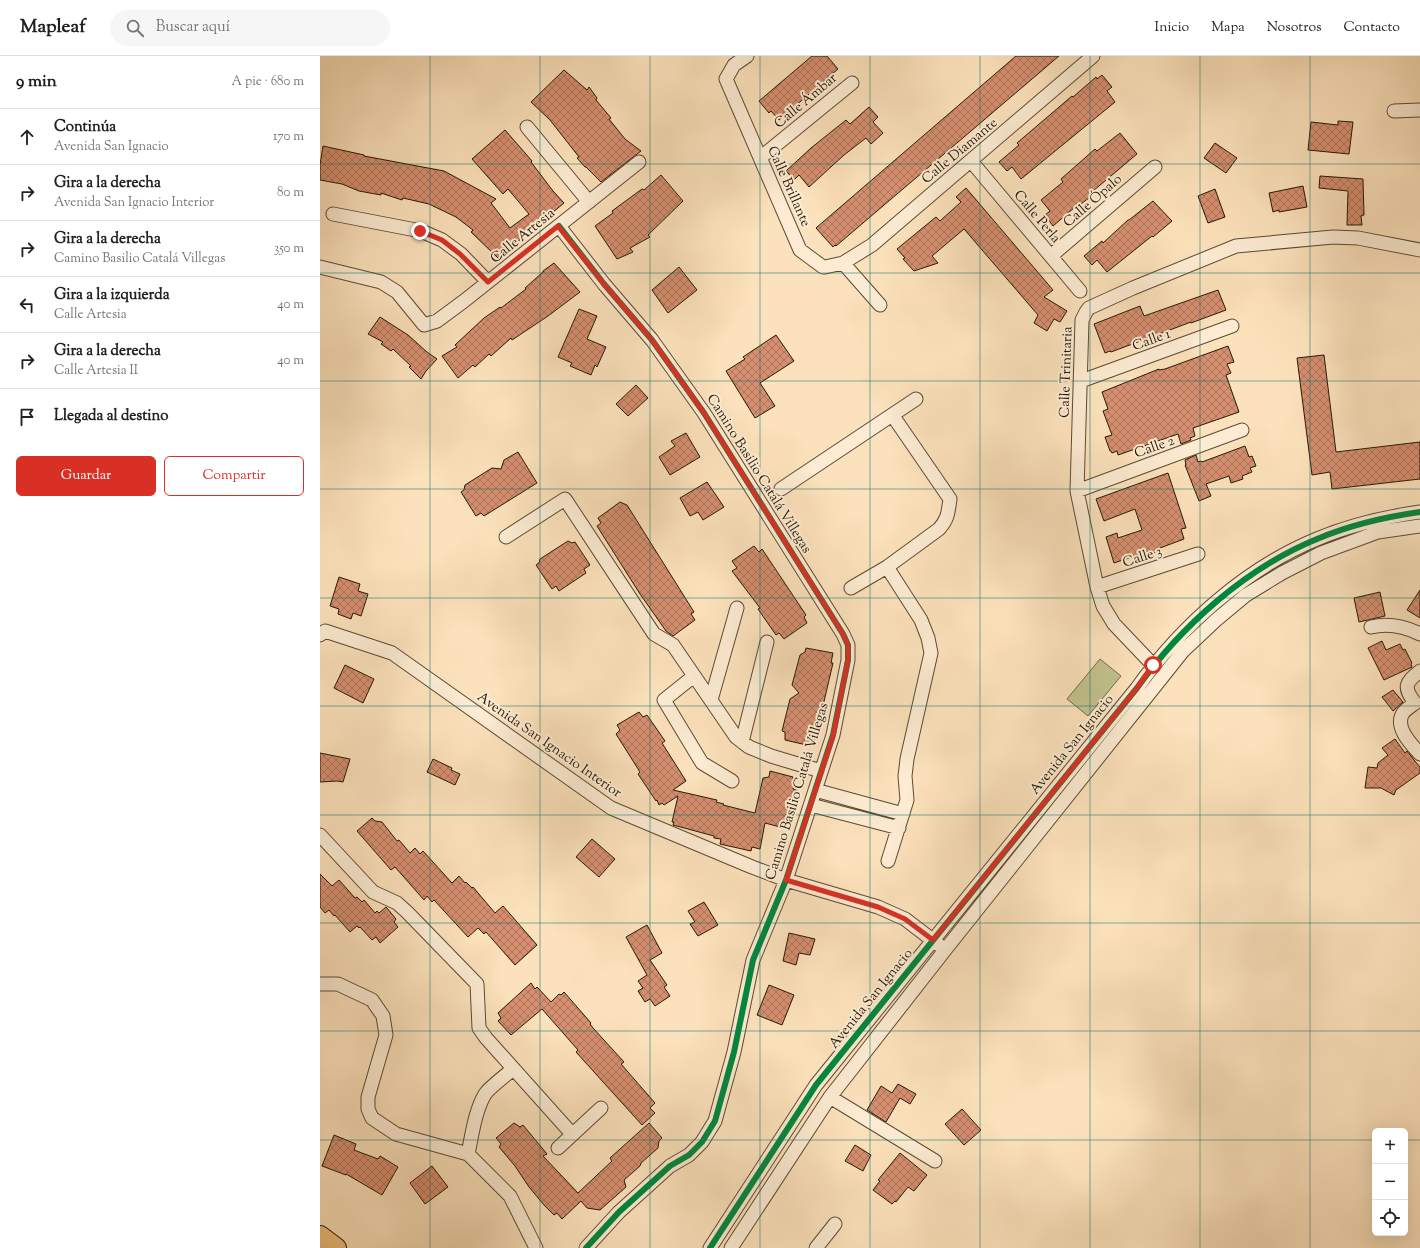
<!DOCTYPE html>
<html lang="es">
<head>
<meta charset="utf-8">
<style>
	:root { --surface:#fff; --page:#f6f6f6; --text:#202124; --muted:#757577; --line:#e0e0e0; --accent:#d93025 }
	body { margin:0; font-family:"Sorts Mill Goudy",serif; background:var(--page); color:var(--text) }
	.controls { position:absolute; right:12px; bottom:12px; display:grid; overflow:hidden; border-radius:6px; box-shadow:0 4px 16px #0002 }
	.controls button { width:36px; height:36px; display:grid; place-items:center; padding:0; border:0; border-bottom:1px solid var(--line); background:var(--surface); color:var(--text); font:20px sans-serif }
	.stop { position:absolute; width:12px; height:12px; margin:-9px; border:3px solid #d93025; border-radius:50%; background:#fff }
	.stop.end { background:#d93025; border-color:#fff; box-shadow:0 1px 4px #0008 }
	.list { margin:0; padding:0; list-style:none }
	h2 { display:flex; justify-content:space-between; align-items:center; height:52px; margin:0; padding:0 16px; font-size:17px }
	h2 small { font-size:13px; font-weight:400; color:var(--muted) }
	.list li { display:grid; grid-template-columns:26px 1fr auto; gap:12px; align-items:center; box-sizing:border-box; height:56px; padding:0 16px; border-top:1px solid var(--line) }
	.list b { display:block; font-size:15px; white-space:nowrap }
	.list p { margin:0; font-size:13px; white-space:nowrap; color:var(--muted) }
	.list em { font-size:13px; font-style:normal; color:var(--muted) }
	.actions { display:flex; gap:8px; padding:12px 16px }
	.actions a { flex:1; padding:9px 0; border:1px solid var(--accent); border-radius:6px; text-align:center; font-size:14px; color:var(--accent) }
	.actions .main { background:var(--accent); color:#fff }
	.icon { flex:none; width:22px; height:22px; fill:none; stroke:currentColor; stroke-width:2; stroke-linecap:round; stroke-linejoin:round }
	.map { position:relative; flex:none; width:1100px; height:1192px; overflow:hidden }
	header { display:flex; align-items:center; gap:24px; box-sizing:border-box; height:56px; padding:0 20px; background:var(--surface); border-bottom:1px solid var(--line) }
	header strong { font-size:19px }
	nav { display:flex; gap:22px; margin-inline-start:auto; font-size:14px }
	.search { width:280px; height:36px; background:var(--page); display:flex; align-items:center; gap:10px; box-sizing:border-box; padding:0 14px; border-radius:22px; color:var(--muted); font-size:15px }
	main { display:flex }
	aside { flex:1; background:var(--surface) }
	.map>svg:first-child { display:block }
	.grass { fill:#c2c28e; stroke:#746d4a }
	.building { fill:url(#building-cross-hatch); stroke:#261806 }
	.lines { fill:none; stroke-linecap:round; stroke-linejoin:round }
	.minor-casing { stroke:#5c4a34; stroke-width:15 }
	.primary-casing { stroke:#261806; stroke-width:22 }
	.minor { stroke:#fdecd3; stroke-width:13 }
	.primary { stroke:#eec17e; stroke-width:20 }
	.cycleway-casing { stroke:#fdecd3; stroke-width:8 }
	.cycleway { stroke:#00873e; stroke-width:6 }
	.route { stroke:#d93025; stroke-width:5 }
	.grid { fill:none; stroke:#0f766e; stroke-width:1; stroke-opacity:0.55 }
	.labels { text-anchor:middle; stroke-width:4; stroke-linejoin:round; paint-order:stroke }
	.street-label { font-size:14px; fill:#261806; stroke:#fdecd3 }
</style>
</head>
<body>
<header>
<strong>Mapleaf</strong>
<div class="search"><svg class="icon" aria-label="search" viewBox="0 0 24 24"><circle cx="10" cy="10" r="6"/><path d="M15 15l6 6"/></svg>Buscar aquí</div>
<nav><a>Inicio</a><a>Mapa</a><a>Nosotros</a><a>Contacto</a></nav>
</header>
<main>
<aside>
<h2>9 min<small>A pie · 680 m</small></h2>
<ul class="list">
<li><svg class="icon" aria-label="ahead" viewBox="0 0 24 24"><path d="M12 20V5M6 11l6-6 6 6"/></svg><div><b>Continúa</b><p>Avenida San Ignacio</p></div><em>170 m</em></li>
<li><svg class="icon" aria-label="right" viewBox="0 0 24 24"><path d="M7 20v-9h11M14 6l5 5-5 5"/></svg><div><b>Gira a la derecha</b><p>Avenida San Ignacio Interior</p></div><em>80 m</em></li>
<li><svg class="icon" aria-label="right" viewBox="0 0 24 24"><path d="M7 20v-9h11M14 6l5 5-5 5"/></svg><div><b>Gira a la derecha</b><p>Camino Basilio Catalá Villegas</p></div><em>350 m</em></li>
<li><svg class="icon" aria-label="left" viewBox="0 0 24 24"><path d="M17 20v-9H6M10 6l-5 5 5 5"/></svg><div><b>Gira a la izquierda</b><p>Calle Artesia</p></div><em>40 m</em></li>
<li><svg class="icon" aria-label="right" viewBox="0 0 24 24"><path d="M7 20v-9h11M14 6l5 5-5 5"/></svg><div><b>Gira a la derecha</b><p>Calle Artesia II</p></div><em>40 m</em></li>
<li><svg class="icon" aria-label="arrive" viewBox="0 0 24 24"><path d="M6 21V4h12l-3 4 3 4H6"/></svg><div><b>Llegada al destino</b></div></li>
</ul>
<div class="actions"><a class="main">Guardar</a><a>Compartir</a></div>
</aside>
<div class="map">
<svg width="1100" height="1192" viewBox="0 0 1100 1192">
	<defs>
		<pattern id="building-cross-hatch" width="8" height="8" patternUnits="userSpaceOnUse"><rect width="8" height="8" fill="#d68f70"/><path d="M0 0l8 8M0 8l8-8" fill="none" stroke="#ad745a"/></pattern>
	</defs>
	<rect width="100%" height="100%" fill="#fce2bc"/>
	<filter id="stains"><feTurbulence type="fractalNoise" baseFrequency=".005" numOctaves="4"/><feColorMatrix values="0 0 0 0 .2 0 0 0 0 .09 0 0 0 0 .02 0 0 0 .5 -.17"/></filter>
	<radialGradient id="worn" r=".72"><stop offset=".6" stop-color="#630" stop-opacity="0"/><stop offset="1" stop-color="#630" stop-opacity=".3"/></radialGradient>
	<path class="grass" d="M780,603l21,17 -33,40 -21,-17z"/>
	<path class="building" d="M492,0h15l11,13 -59,51 -8,-9 -2,2 -10,-12z
		M696,0h43l-223,190 -1,-1 -2,2 -17,-19z
		M244,14l23,20 2,-3 8,11 -1,2 15,18 -2,1 16,20 16,12 -40,31 -15,-15h-1l-8,-9 2,-1 -29,-37 -19,-18z
		M782,19l10,12 -5,4 8,11 -94,77 -9,-12 -5,4 -8,-9 20,-17 -2,-2 55,-47 1,1 23,-20 1,2z
		M549,51l9,10 -5,5 10,11 -12,11 -5,-6 -22,17 -35,32 -10,-12 -5,5 -8,-9 25,-23 35,-28 4,4z
		M1018,65l15,1 -4,32 -41,-4 3,-28 27,3z
		M185,74l27,31 -1,1 22,29 11,12 -66,55 -27,-26 2,-2 -17,-13 -27,-13 -26,-6 -1,2 -21,-7v2l-22,-4 -17,-7 -22,-4v-15l3,-19 41,9v1l80,15 52,28 -5,4 19,25 19,-14 -21,-25 -5,5 -31,-35z
		M800,77l17,21 -44,37 2,2 -19,15 -1,-1 -22,19 -8,-11 5,-4 -9,-11 22,-18 -2,-3 34,-30 2,2z
		M895,87l22,15 -11,15 -22,-15z
		M341,119l22,26 -35,34 2,2 -20,11 3,4 -16,7 -22,-33 18,-13 -1,-2 30,-22 2,1z
		M1000,120l43,3 1,36 -3,1 1,9h-15l1,-34 -29,-3z
		M983,130l4,21 -28,5v-2l-6,2 -4,-19z
		M646,132l87,102 -9,7 23,14 -7,11 -6,-3 -7,12 -13,-8 4,-8 -74,-86 -32,27 6,7 -24,8 -11,-12 2,-1 -8,-9 39,-32 4,4 21,-19 -5,-5z
		M895,133l10,28 -17,6 -10,-27z
		M833,145l19,20 -19,16 -1,-1 -45,36 -10,-12 -5,5 -8,-9 18,-15 1,2 25,-23h1z
		M234,207l26,29 -32,24 -36,24 -1,-2 -20,18 -2,-2 -14,13 -2,-2 -15,13 -16,-22 15,-9 -2,-2 29,-27 16,-11 1,1 25,-19 -1,-1 18,-16v-1z
		M359,211l18,23 -29,23 -16,-23z
		M898,234l8,20 -35,13v-1l-80,30 -1,-1 -5,2 -11,-29 46,-18 4,10z
		M259,253l18,7 -10,23 19,8 -9,20 -2,-2 -4,10 -21,-9 2,-3 -14,-6z
		M60,261l28,18 19,17 10,7 -11,12 -5,8 -12,-12 2,-1 -18,-17 -2,2 -10,-7 2,-2 -15,-8z
		M456,279l18,26 -34,22 15,23 -20,12 -29,-47 19,-12 -2,-2z
		M908,290l6,16 -7,2 4,9 -5,2 13,37 -46,16 2,8 -5,2 1,2 -10,4 -3,-10 -60,21 -1,-4 -5,2 -1,-2h-1l-5,-14 7,-2 -9,-24 5,-2 -6,-17 57,-23v1l6,-1z
		M1004,299l12,97 84,-10v37l-88,10 -2,-17 -18,3 -15,-117z
		M316,329l12,13 -20,18 -12,-12z
		M366,377l14,24 -30,18 -11,-18 16,-11 -4,-5z
		M925,390l4,11 3,-1 4,10 -6,2 2,4 -10,4 1,3 -12,4 -2,-7 -23,8 5,12 -12,5 -14,-36h1l-1,-5 11,-5 2,7 3,-1 1,1z
		M198,396l19,31 -53,33 -3,-3 -5,3 -15,-24 3,-2 1,-5 27,-17 9,1 3,-9z
		M848,417l18,55 -5,1 3,10 -24,9 1,3 -11,3 -1,-3 -35,12 -8,-26 11,-4 1,5 24,-8 -7,-21 -31,12 -8,-22z
		M387,426l17,25 -21,13 -5,-8 -8,4 -10,-18z
		M300,446l7,3 67,107 -3,2 4,6 -22,16 -7,-5 -26,-37 -43,-68 4,-3 -3,-5z
		M248,485l4,2 3,-1 15,23 -6,4 2,4 -27,18 -3,-5 -4,3 -16,-24 3,-2 1,-4z
		M434,490l5,6 3,-3 44,66 -2,2 3,6 -23,16 -5,-6 -3,2 -18,-26 2,-1 -28,-37 5,-3 -5,-7z
		M19,521l21,7 -2,7 10,3 -7,22 -8,-3 -2,6 -13,-5 1,-5 -9,-3z
		M1100,534v28l-13,-8z
		M1060,536l5,24 -26,6 -5,-24z
		M1062,585l4,9 14,-6 3,6 2,-1 7,14 -1,1 1,3 -28,13 -16,-32z
		M486,592l27,5 -2,10h2l-18,77 -3,-1 -1,7 -26,-6v-8l-3,-1 8,-32 9,-6 -7,-8 8,-30 5,-3z
		M25,609l29,14 -11,24 -29,-15z
		M1073,634l10,12 -10,9 -11,-14z
		M319,656l4,5 4,-2 18,26 -3,2 24,38 -13,9 44,10 -1,2 8,2 -1,1 32,8 8,-35 6,-1 1,-6 23,6 -1,2 3,1 -2,9 4,1 -7,31 -4,-1 -2,8 -19,-5 -5,26 -8,-2 -1,4 -31,-7 1,-5 -7,-1v-2l-41,-11 1,-3h-2l6,-26 -14,9 -2,-2 -3,2 -2,-5 -1,1 -18,-27 2,-2 -24,-38 4,-4 -3,-5z
		M1075,683l10,14 2,-2 7,9 6,7v6l-24,17 -2,5 -13,-7h-16l3,-21 9,1 1,-5 10,-8 -6,-7z
		M0,697l30,6 -7,23 -6,-1 -17,1z
		M113,703l19,9 -1,2 9,4 -5,11 -28,-13z
		M52,762l3,3 7,1 15,19 2,-1 11,13 5,-5 5,6 3,-3 29,32 7,-7 6,7 1,-1 6,6 1,-1 22,26 8,-7 34,39 -22,20 -29,-33 -2,2 -6,-6 -10,9 -34,-37 -2,2 -5,-6 -3,4 -29,-33 -4,3 -34,-39z
		M272,783l23,20 -16,18 -23,-20z
		M0,818l12,12 7,-6 16,18 2,-1 5,5 2,-2 11,13 2,-2 2,2 7,-6 10,12 -2,3 4,5 -18,16 -4,-6 -4,3 -12,-13 -1,1 -2,-2 -7,6 -15,-17 -1,1 -5,-6 -4,3 -5,-6z
		M384,846l14,23 -20,11 -8,-12 5,-2 -7,-11z
		M327,869l15,28 -12,7 17,25 -3,2 6,9 -15,10 -5,-7 -5,3 -7,-11 5,-3 -5,-7 9,-6 -21,-38z
		M469,877l26,6 -5,16 -11,-2 -3,12 -13,-4z
		M211,927l4,6 2,-2 14,15 8,-8 2,1 3,-3 27,31 -1,1 3,4 31,34 -3,2 34,39 -5,5 5,5 -13,12 -66,-73 2,-2 -36,-41 -31,26 -13,-14 3,-3 -3,-5z
		M449,929l25,10 -12,30 -25,-10z
		M578,1028l18,10 -6,10 -10,-6 -14,24 -19,-12 14,-24 11,7z
		M642,1053l19,21 -17,15 -19,-21z
		M194,1067l6,4 3,-2 24,29 -4,2 35,37 34,-32 -2,-3 39,-35 13,15 -3,3 -1,7 -17,15 -1,3 -16,14 2,7 -26,23 -13,-2 -6,-7 -19,18 -5,-6 -3,2 -10,-10 -15,-18 -14,-21 -16,-19 2,-3 -5,-6z
		M14,1079l22,9 -2,6 24,9 2,-3 18,11 -16,28 -36,-21v1l-24,-9z
		M535,1089l16,10 -8,16 -18,-10z
		M580,1097l27,22 -13,16 -6,-4 -12,15 -1,-1 -3,3 -19,-14 7,-9 -2,-1z
		M112,1110l16,21 -23,17 -15,-21z"/>
	<g class="lines">
		<defs>
			<path id="minor" d="M427,0l-13,9 -8,14 74,171 23,17h2l18,-4 29,-18 221,-189
				M1074,55l26,-1
				M207,71l62,75
				M440,102l92,-75
				M651,105l109,130
				M13,158l88,17 21,9 19,14 27,28
				M239,170l45,58 48,56 52,73 139,221 5,11v15l-15,75 -47,145 -33,80 -19,92 -19,69 -13,21 -13,13 -19,11 -51,46 -33,36
				M731,200l104,-89
				M523,207l37,42
				M0,211l61,15 16,10 27,33 13,-4 27,-20 175,-139
				M761,325l151,-55
				M461,433l135,-90
				M757,435l165,-61
				M186,481l59,-38 89,135 19,11 63,92 13,10 22,9 50,15
				M567,511l34,53 7,18 3,15 -24,106 -2,17 2,24 -19,61
				M777,531l101,-33
				M531,532l36,-21 52,-38c9,-10 9,-16 11,-30l-57,-83
				M1051,571c17,-4 33,-1 49,7
				M0,579l5,-4 67,22 219,155 141,59 34,13 92,27 27,12 34,26
				M833,609l-39,-41 -11,-18 -6,-19 -20,-96 5,-171 4,-8 3,-4 44,-20 103,-42 97,-9 25,1 62,12
				M1100,615c-15,12 -17,16 -5,32 -4,3 -9,6 -12,10 -9,14 8,31 17,41
				M374,620l-30,24 38,63 30,18
				M391,644l26,-92
				M422,686l25,-100
				M495,734l88,24
				M491,749l88,23
				M0,779l53,57 24,11 10,9 70,72 2,44 7,10 86,96
				M0,928h18l34,16 11,16 3,19 -18,62v12l4,9 24,16 72,20 42,42 26,52
				M510,1041l105,64
				M238,1092l43,-40
				M148,1098c4,-19 7,-43 17,-60 5,-7 21,-19 28,-25
				M390,1192l106,-163 321,-397c44,-62 109,-120 180,-149 33,-14 68,-22 103,-27
				M411,1192l99,-151 115,-147 238,-299 33,-31 30,-25 36,-22 39,-20 57,-21 42,-6
				M496,1192l19,-24"/>
			<path id="primary" d="M0,1180l16,12"/>
		</defs>
		<use href="#minor" class="minor-casing"/>
		<use href="#primary" class="primary-casing"/>
		<use href="#minor" class="minor"/>
		<use href="#primary" class="primary"/>
		<defs>
			<path id="cycleway" d="M239,170l45,58 48,56 52,73 139,221 5,11v15l-15,75 -47,145 -33,80 -19,92 -19,69 -13,21 -13,13 -19,11 -51,46 -33,36
				M390,1192l106,-163 321,-397c44,-62 109,-120 180,-149 33,-14 68,-22 103,-27"/>
		</defs>
		<use href="#cycleway" class="cycleway-casing"/>
		<use href="#cycleway" class="cycleway"/>
	</g>
	<g class="lines">
		<path class="route" d="M100,175l22,9 18,14 28,28 70,-56 46,58 48,56 52,73 139,221 5,11v15l-15,76 -47,144 92,27 27,12 28,21 204,-252 16,-23"/>
	</g>
	<path class="grid" d="M110,0v1192M220,0v1192M330,0v1192M440,0v1192M550,0v1192M660,0v1192M770,0v1192M880,0v1192M990,0v1192M0,108h1100M0,217h1100M0,325h1100M0,433h1100M0,542h1100M0,650h1100M0,759h1100M0,867h1100M0,975h1100M0,1084h1055M1085,1084h15"/>
	<g class="labels">
		<g class="street-label">
			<text transform="translate(485 44) rotate(-40)" y="5">Calle Ámbar</text>
			<text transform="translate(639 94) rotate(-40)" y="5">Calle Diamante</text>
			<text transform="translate(470 130) rotate(66)" y="5">Calle Brillante</text>
			<text transform="translate(772 144) rotate(-41)" y="5">Calle Ópalo</text>
			<text transform="translate(718 160) rotate(50)" y="5">Calle Perla</text>
			<text transform="translate(202 179) rotate(-39)" y="5">Calle Artesia</text>
			<text transform="translate(831 283) rotate(-20)" y="5">Calle 1</text>
			<text transform="translate(745 316) rotate(-88)" y="5">Calle Trinitaria</text>
			<text transform="translate(834 390) rotate(-20)" y="5">Calle 2</text>
			<text transform="translate(440 417) rotate(58)" y="5">Camino Basilio Catalá Villegas</text>
			<text transform="translate(822 500) rotate(-18)" y="5">Calle 3</text>
			<text transform="translate(230 688) rotate(35)" y="5">Avenida San Ignacio Interior</text>
			<text transform="translate(751 688) rotate(-51)" y="5">Avenida San Ignacio</text>
			<text transform="translate(476 735) rotate(-73)" y="5">Camino Basilio Catalá Villegas</text>
			<text transform="translate(550 942) rotate(-51)" y="5">Avenida San Ignacio</text>
		</g>
	</g>
	<rect width="100%" height="100%" filter="url(#stains)"/>
	<rect width="100%" height="100%" fill="url(#worn)"/>
</svg>
<div class="controls">
<button>+</button>
<button>−</button>
<button><svg class="icon" aria-label="locate" viewBox="0 0 24 24"><circle cx="12" cy="12" r="6"/><path d="M12 2v4M12 18v4M2 12h4M18 12h4"/></svg></button>
</div>
<div class="stop" style="left:833px;top:609px"></div>
<div class="stop end" style="left:100px;top:175px"></div>
</div>
</main>
</body>
</html>
